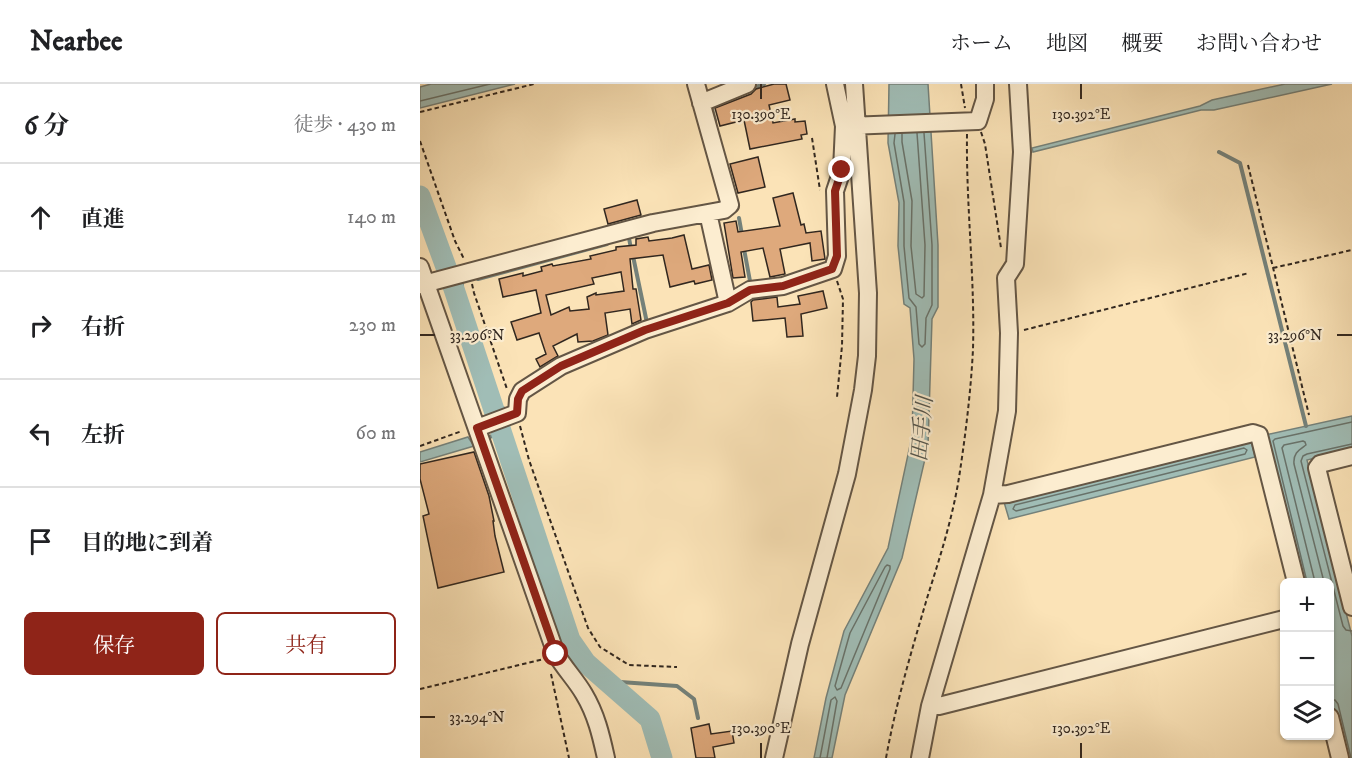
<!DOCTYPE html>
<html lang="ja">
<head>
<meta charset="utf-8">
<style>
	:root { --surface:#fff; --page:#f6f6f6; --text:#202124; --muted:#757577; --line:#e0e0e0; --accent:#8f2418 }
	body { margin:0; font-family:"IM FELL DW Pica","Noto Serif JP",serif; background:var(--page); color:var(--text) }
	.controls { position:absolute; right:18px; bottom:18px; display:grid; overflow:hidden; border-radius:9px; box-shadow:0 2px 4px #0004 }
	.controls button { width:54px; height:54px; display:grid; place-items:center; padding:0; border:0; border-bottom:2px solid var(--line); background:var(--surface); color:var(--text); font:30px sans-serif }
	.stop { position:absolute; width:18px; height:18px; margin:-14px; border:4px solid #8f2418; border-radius:50%; background:#fff }
	.stop.end { background:#8f2418; border-color:#fff; box-shadow:0 2px 6px #0008 }
	.list { margin:0; padding:0; list-style:none }
	h2 { display:flex; justify-content:space-between; align-items:center; height:78px; margin:0; padding:0 24px; font-size:26px }
	h2 small { font-size:20px; font-weight:400; color:var(--muted) }
	.list li { display:grid; grid-template-columns:39px 1fr auto; gap:18px; align-items:center; box-sizing:border-box; height:108px; padding:0 24px; border-top:2px solid var(--line) }
	.list b { display:block; font-size:22px; white-space:nowrap }
	.list em { font-size:20px; font-style:normal; color:var(--muted) }
	.actions { display:flex; gap:12px; padding:18px 24px }
	.actions a { flex:1; padding:14px 0; border:2px solid var(--accent); border-radius:9px; text-align:center; font-size:21px; color:var(--accent) }
	.actions .main { background:var(--accent); color:#fff }
	.icon { flex:none; width:33px; height:33px; fill:none; stroke:currentColor; stroke-width:2; stroke-linecap:round; stroke-linejoin:round }
	.map { position:relative; flex:none; width:932px; height:674px; overflow:hidden }
	header { display:flex; align-items:center; gap:36px; box-sizing:border-box; height:84px; padding:0 30px; background:var(--surface); border-bottom:2px solid var(--line) }
	header strong { font-size:28px }
	nav { display:flex; gap:33px; margin-inline-start:auto; font-size:21px }
	main { display:flex }
	aside { flex:1; background:var(--surface) }
	.map>svg:first-child { display:block }
	.water { fill:#a0bdb6; stroke:#74817a; stroke-width:1.5 }
	.lines { fill:none; stroke-linecap:round; stroke-linejoin:round }
	.shore { stroke:#68726a; stroke-width:1.5 }
	.stream { stroke:#74817a; stroke-width:4 }
	.river { stroke:#a0bdb6; stroke-width:21 }
	.building { fill:#dea97c; stroke:#31271f; stroke-width:1.5; fill-rule:evenodd }
	.minor-casing { stroke:#645645; stroke-width:20 }
	.path { stroke:#31271f; stroke-width:2; stroke-dasharray:4.5 3; stroke-linecap:butt }
	.minor { stroke:#fcedd0; stroke-width:16 }
	.route { stroke:#8f2418; stroke-width:8 }
	.ticks { fill:none; stroke:#31271f; stroke-width:2 }
	.labels { text-anchor:middle; stroke-width:4.5; stroke-linejoin:round; paint-order:stroke }
	.water-label { font-size:22px; font-style:italic; fill:#52544c; stroke:#fcedd0 }
	.ticks-label { font-size:15px; text-anchor:middle; fill:#31271f; stroke:#fcedd0; stroke-width:4.5; stroke-linejoin:round; paint-order:stroke }
</style>
</head>
<body>
<header>
<strong>Nearbee</strong>
<nav><a>ホーム</a><a>地図</a><a>概要</a><a>お問い合わせ</a></nav>
</header>
<main>
<aside>
<h2>6 分<small>徒歩 · 430 m</small></h2>
<ul class="list">
<li><svg class="icon" aria-label="ahead" viewBox="0 0 24 24"><path d="M12 20V5M6 11l6-6 6 6"/></svg><div><b>直進</b></div><em>140 m</em></li>
<li><svg class="icon" aria-label="right" viewBox="0 0 24 24"><path d="M7 20v-9h11M14 6l5 5-5 5"/></svg><div><b>右折</b></div><em>230 m</em></li>
<li><svg class="icon" aria-label="left" viewBox="0 0 24 24"><path d="M17 20v-9H6M10 6l-5 5 5 5"/></svg><div><b>左折</b></div><em>60 m</em></li>
<li><svg class="icon" aria-label="arrive" viewBox="0 0 24 24"><path d="M6 21V4h12l-3 4 3 4H6"/></svg><div><b>目的地に到着</b></div></li>
</ul>
<div class="actions"><a class="main">保存</a><a>共有</a></div>
</aside>
<div class="map">
<svg width="932" height="674" viewBox="0 0 932 674">
	<rect width="100%" height="100%" fill="#fbe3b7"/>
	<filter id="stains"><feTurbulence type="fractalNoise" baseFrequency=".00333" numOctaves="4"/><feColorMatrix values="0 0 0 0 .2 0 0 0 0 .09 0 0 0 0 .02 0 0 0 .5 -.17"/></filter>
	<radialGradient id="worn" r=".72"><stop offset=".6" stop-color="#630" stop-opacity="0"/><stop offset="1" stop-color="#630" stop-opacity=".3"/></radialGradient>
	<path class="water" d="M11,0h84l-95,24v-21z
		M469,0h39l10,161v62l-6,12 -4,127 -26,112 -57,137 -13,63h-18l12,-60 18,-67 44,-83 24,-112 2,-77 -4,-51 -6,-4 -6,-58 1,-43 -11,-60z
		M865,0h47l-118,26h-13l-168,42 -1,-4 168,-42 12,-6z
		M932,332v33l-45,11 45,176v122h-7l-15,-63v-113h-28l-37,-147z
		M48,353l6,9 -54,16v-10z
		M831,356l4,17 -246,62 -5,-17z"/>
	<g class="lines">
		<path class="shore" d="M0,17l70,-17
			M475,50l-1,9 10,59v44l5,52 7,9 3,37 3,3 3,-3 1,-26 6,-13v-60l-8,-112
			M482,50v8l10,59 -1,45 5,48 6,4 2,-2 1,-51 -8,-112
			M932,360l-45,10 -4,2 -2,5 42,165 3,4 6,1
			M824,364l3,2 -2,4 -229,57 -3,-2 2,-4z
			M467,481l3,1v3l-49,119 -4,2 -2,-4 15,-53 35,-66z
			M887,498l-34,-141 2,-2 77,-17
			M895,498l-33,-134 2,-3 19,-4 2,1 1,3c-7,5 -13,8 -12,19l30,118
			M910,616h5l3,4 13,54
			M400,674l11,-58 4,-3 2,4 -10,57"/>
		<path class="stream" d="M330,5l14,-5
			M291,21l4,16
			M799,68l21,11 66,263
			M319,134l3,17
			M209,154l2,11
			M324,165l6,32 -4,3
			M213,172l14,67
			M58,195l129,-35
			M34,205l8,-4
			M75,328l8,-4
			M66,354l16,-5
			M186,597l71,5 17,13 4,19"/>
		<path class="river" d="M0,112l34,93 116,351 16,23 64,56 12,39"/>
	</g>
	<path class="building" d="M354,0h12l4,16 -21,5 4,18 22,-4v3l10,-1 2,13 -6,1 1,4 -52,10 -6,-29 -24,6 -5,-18 36,-14 5,-5z
		M338,73l7,30 -27,6 -8,-29z
		M373,109l8,32 3,-1 2,9 15,-2 4,28 -13,2 -2,-18 -30,6 5,25 -15,3 -7,-29 -22,4 4,25 -12,1 -9,-55 12,-2 2,11 42,-6 -7,-28z
		M217,116l4,15 -33,9 -4,-15z
		M264,151l8,34 17,-4 3,15 -17,4 -1,-3 -24,6 -7,-32 -33,4 3,30h3l5,31 -9,4 -2,-15 -25,4 3,22 -15,6 -15,1 -1,-8 -24,12 5,10 -18,11 -4,-8 10,-5 -7,-21 -22,7 -6,-18 30,-9 -5,-23 -33,7 -4,-18 24,-6v3l19,-5 -1,-4 11,-3 1,2 38,-7 -1,-3 26,-6v-3l20,-2v-6l12,-2 1,4 23,-3zM201,188l3,19 -28,4v-2l-9,4 2,12 -19,2 -1,-4 -18,8 -5,-20 48,-11 -2,-6z
		M403,207l4,17 -26,6 2,22 -16,1 -2,-19 -32,3 -2,-19 2,-2 24,-3 1,10 22,-3 -2,-8z
		M54,368l15,44 5,25h-1l2,15 9,36 -66,16 -15,-72 6,-2 -9,-35v-15z
		M289,640l2,10 21,-3 2,12 -21,4 2,11h-19l-5,-30z"/>
	<g class="lines">
		<defs>
			<path id="minor" d="M281,19l46,-19
				M428,42l130,-5 7,-22v-15
				M288,129l20,90
				M0,183l136,387c8,14 20,26 28,40 12,20 17,41 22,64
				M0,201l233,-62 71,-13 6,-5 -34,-121
				M57,344l40,-15 1,-14 4,-8 39,-25 84,-36 83,-27 22,-13 33,-4 50,-17 4,-13 -2,-65 7,-21 2,-44 -9,-42
				M932,372l-32,8 -3,4 35,139
				M572,411l16,-1 245,-61 6,2 37,147
				M510,622h9l345,-87
				M910,633l10,41
				M354,674l26,-114 47,-170 16,-84 4,-34 1,-63 -14,-209
				M500,674l10,-52 62,-211 15,-84 2,-78 -3,-55 9,-14 7,-112 -4,-68"/>
		</defs>
		<use href="#minor" class="minor-casing"/>
		<path class="path" d="M541,0l4,24
			M0,28l114,-28
			M561,48l4,12 16,104
			M392,54l8,52
			M0,57l35,100 9,18
			M828,81l61,250
			M853,184l79,-18
			M417,197l6,18 -1,47 -5,51
			M52,200l2,9 33,96
			M604,246l225,-57
			M100,342l9,34 59,168 12,19 29,18 48,2
			M0,362l42,-15
			M131,590l18,84
			M0,605l124,-30
			M466,674c10,-55 26,-109 42,-163 13,-41 26,-82 32,-124 6,-40 11,-82 13,-122 2,-72 -7,-143 -6,-215"/>
		<use href="#minor" class="minor"/>
	</g>
	<g class="lines">
		<path class="route" d="M136,570l-79,-226 40,-15 1,-14 4,-8 39,-25 84,-36 83,-27 22,-13 33,-4 49,-17 5,-13 -2,-65 7,-21"/>
	</g>
	<path class="ticks" d="M341,0v15M661,0v15M0,251h15M917,251h15M0,633h15M341,659v15M661,659v15"/>
	<g class="labels">
		<g class="water-label">
			<text transform="translate(501 345) rotate(-85)" y="8">田手川</text>
		</g>
	</g>
	<g class="ticks-label">
		<text x="341" y="35">130.390°E</text>
		<text x="661" y="35">130.392°E</text>
		<text x="57" y="256">33.296°N</text>
		<text x="875" y="256">33.296°N</text>
		<text x="57" y="638">33.294°N</text>
		<text x="341" y="649">130.390°E</text>
		<text x="661" y="649">130.392°E</text>
	</g>
	<rect width="100%" height="100%" filter="url(#stains)"/>
	<rect width="100%" height="100%" fill="url(#worn)"/>
</svg>
<div class="controls">
<button>+</button>
<button>−</button>
<button><svg class="icon" aria-label="layers" viewBox="0 0 24 24"><path d="M12 4l9 5-9 5-9-5zM3 14l9 5 9-5"/></svg></button>
</div>
<div class="stop" style="left:136px;top:570px"></div>
<div class="stop end" style="left:422px;top:86px"></div>
</div>
</main>
</body>
</html>
